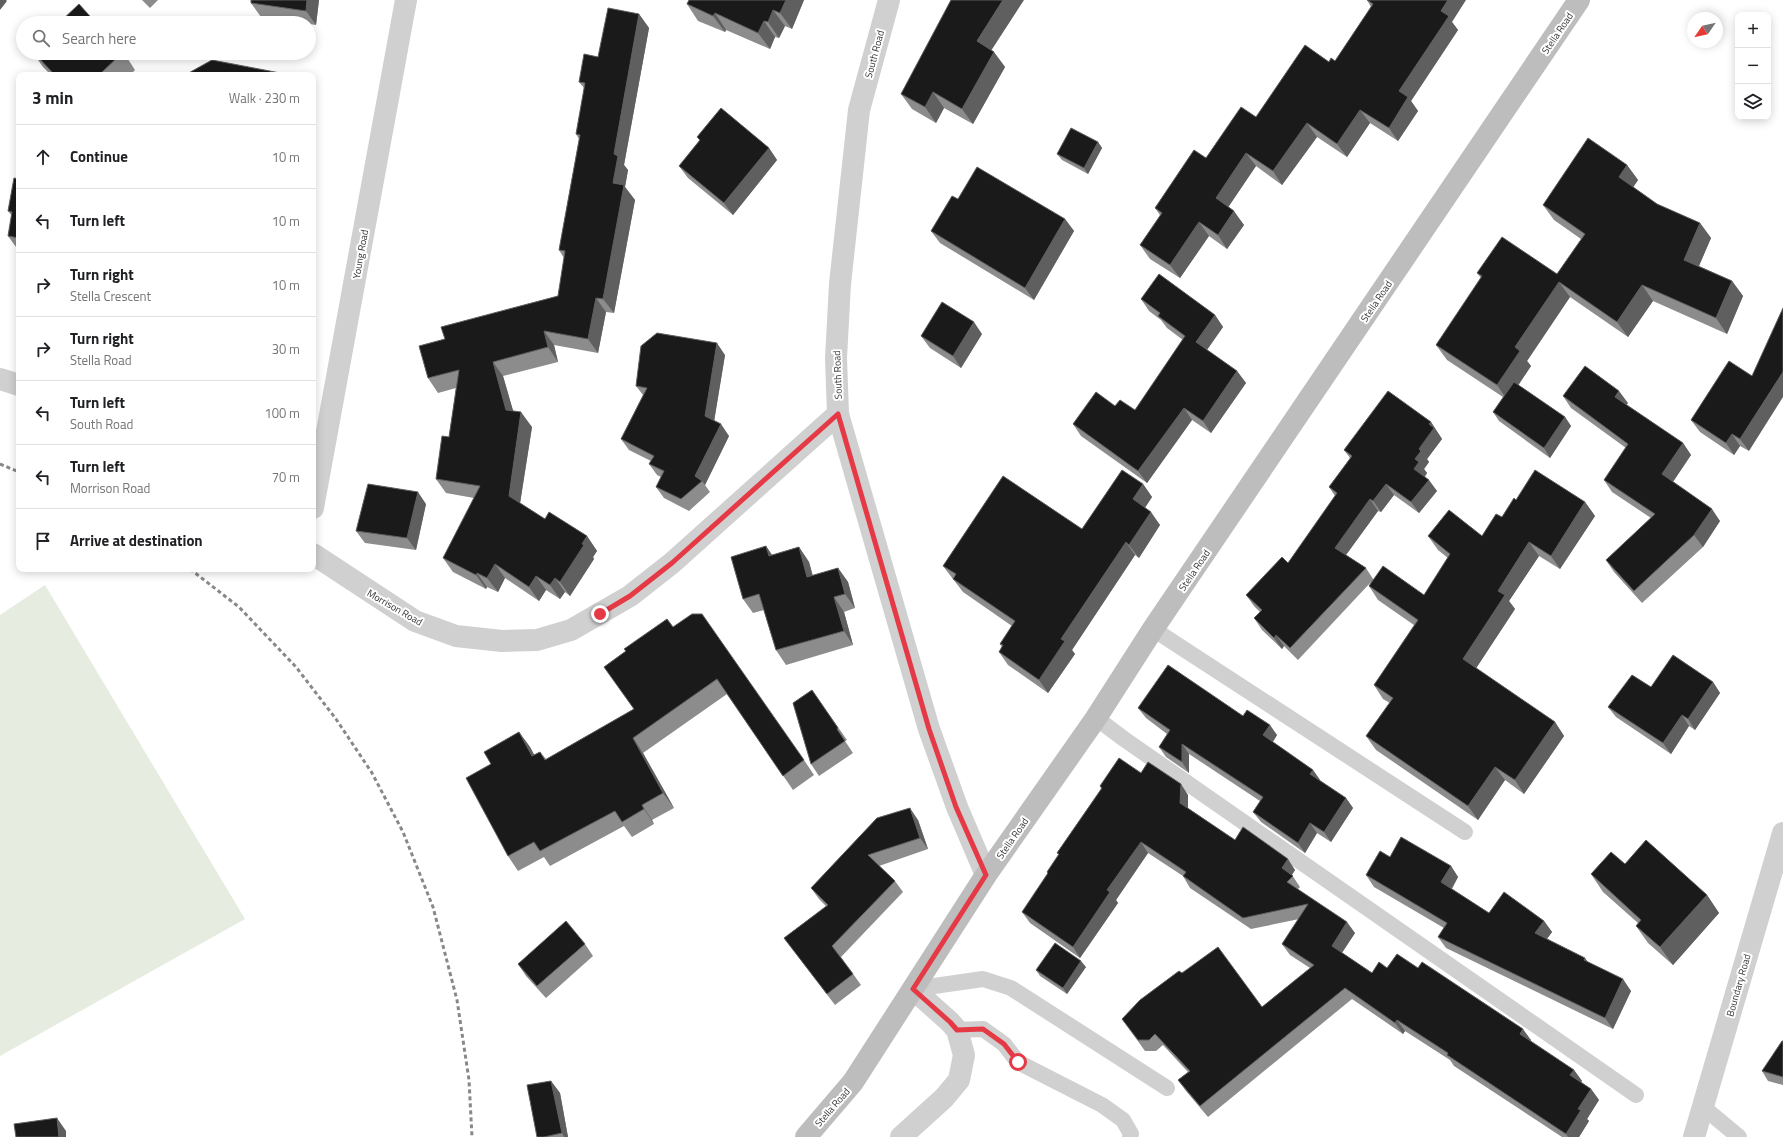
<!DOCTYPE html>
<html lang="en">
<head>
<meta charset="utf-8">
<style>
	:root { --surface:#fff; --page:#f2f2f2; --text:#202124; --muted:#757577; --line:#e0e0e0 }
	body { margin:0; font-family:"Titillium Web",sans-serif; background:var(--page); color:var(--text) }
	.controls { position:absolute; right:12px; top:12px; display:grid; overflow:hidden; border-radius:8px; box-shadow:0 2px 10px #0003 }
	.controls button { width:36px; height:36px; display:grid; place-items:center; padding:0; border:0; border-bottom:1px solid var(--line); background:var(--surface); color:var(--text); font:20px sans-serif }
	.compass { position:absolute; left:1687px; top:12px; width:36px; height:36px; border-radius:50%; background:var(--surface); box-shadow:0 2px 10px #0003; rotate:236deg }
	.stop { position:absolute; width:12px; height:12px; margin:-9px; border:3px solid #e63946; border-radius:50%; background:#fff }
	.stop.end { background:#e63946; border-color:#fff; box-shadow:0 1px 4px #0008 }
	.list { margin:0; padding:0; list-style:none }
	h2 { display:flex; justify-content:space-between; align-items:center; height:52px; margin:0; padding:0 16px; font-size:17px }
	h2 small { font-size:13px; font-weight:400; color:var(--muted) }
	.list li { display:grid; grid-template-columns:26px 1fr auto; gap:12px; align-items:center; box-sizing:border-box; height:64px; padding:0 16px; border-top:1px solid var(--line) }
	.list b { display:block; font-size:15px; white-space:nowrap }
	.list p { margin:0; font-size:13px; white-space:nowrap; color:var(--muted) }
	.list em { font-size:13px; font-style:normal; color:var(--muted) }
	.icon { flex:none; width:22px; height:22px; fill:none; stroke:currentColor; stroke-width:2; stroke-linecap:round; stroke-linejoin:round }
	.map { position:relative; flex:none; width:1783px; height:1137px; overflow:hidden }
	.search { position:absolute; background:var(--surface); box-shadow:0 2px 10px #0003; left:16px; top:16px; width:300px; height:44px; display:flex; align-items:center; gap:10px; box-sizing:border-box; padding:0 14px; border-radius:22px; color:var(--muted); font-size:15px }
	.panel { position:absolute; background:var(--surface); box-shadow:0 2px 10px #0003; left:16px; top:72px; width:300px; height:500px; border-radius:8px }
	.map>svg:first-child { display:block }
	.green { fill:#e6ecdf }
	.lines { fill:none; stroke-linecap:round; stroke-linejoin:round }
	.service { stroke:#d0d0d0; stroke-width:16 }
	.minor { stroke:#d0d0d0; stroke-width:22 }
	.secondary { stroke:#bdbdbd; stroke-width:22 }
	.rail { stroke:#888; stroke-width:3; stroke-dasharray:4 3; stroke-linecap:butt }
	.wall { fill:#8c8c8c }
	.shaded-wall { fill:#5f5f5f }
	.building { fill:#1a1a1a; stroke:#5f5f5f }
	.route { stroke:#e63946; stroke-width:5 }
	.labels { text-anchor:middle; stroke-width:4; stroke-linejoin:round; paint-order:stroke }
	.street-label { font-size:10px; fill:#333; stroke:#fff }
</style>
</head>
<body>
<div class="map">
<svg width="1783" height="1137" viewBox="0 0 1783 1137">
	<rect width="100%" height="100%" fill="#fff"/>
	<path class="green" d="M45,585l200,334 -245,137v-441z"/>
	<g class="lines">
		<path class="service" d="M1153,629l312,203
			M1096,718l28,21 512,356
			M913,989l70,-10 28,9 156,100
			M957,1030l26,-1 21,15 14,18 84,43 21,15 8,14 -1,3
			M1703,1107l36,30"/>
		<path class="minor" d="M889,0l-30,110 -19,174 -4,74 2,56 91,315 28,78 29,68
			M0,379l19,6
			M313,508l93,-508
			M313,554l102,67 41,15 46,5 35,-1 34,-10 59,-34 42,-33 166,-149
			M901,1137l43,-39 15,-18 5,-25 -7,-25 -7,-8 -37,-33
			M1694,1137l89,-304"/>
		<path class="secondary" d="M806,1137l47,-55 133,-207 110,-157 57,-89 426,-629"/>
		<path class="rail" d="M0,464l19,8
			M190,569l49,38 57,60 40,52 36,54 31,59 30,75 24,93 12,80 3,57"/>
	</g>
	<path class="wall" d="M142,0h16l-8,8z
		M251,0h68l-3,25 -7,-1v-1h-9l-39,-6 -10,-14z
		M689,0h115l-12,29 -7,-3 -6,12 -4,-1 -5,12 -44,-19 -1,2 -27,-11 -11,-17z
		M1367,0l85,22 6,8 -47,71 7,10 -20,30 -28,-18 -23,34 -30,-20 -35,48 -26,-19 -28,41 16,18 -17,24 -18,-13 -29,42 -30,-19 -10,-14 20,-30 -5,-7 51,-50 50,-41 73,-55 6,-1 36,-54z
		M639,14l10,14 -25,137 4,5 -3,17 10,13 -21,113 -8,-1 -8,41 -44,-8 4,17 -55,14 10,35 19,16 -12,76 25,16 42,17 10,15 -4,6 1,2 -24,37 -5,-4 -5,7 -14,-9 -7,11 -34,-23 -7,14 -11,-5 -1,2 -33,-17 -10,-14 31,-60 -28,-5 -10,-14 13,-42 7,-49 -18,5 -10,-15 130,-82 6,-38 -5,-8 20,-111 -3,-5 8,-46 -5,-6 19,-25z
		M992,50l13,17 -32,57 -29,-16 -8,15 -24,-14 -11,-15z
		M33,53h91l11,17 -5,5h-79l-8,-8z
		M697,137l72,11 8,12 -44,55 -45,-37 -9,-12 21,-25z
		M1098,142l4,6 -14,26 -26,-14 -5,-6z
		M1627,165l11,15 -5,7 24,17 43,19 11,15 -12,28 33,15 11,15 -16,38 -74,-33 -25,36 -58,-40 -43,64 4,5 -13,19 47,32 6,9 -21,32 -51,-37 -6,-9 10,-15 -56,-37 -11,-15 45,-67 -4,-5 80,1 24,-35 -27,-19 -11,-15z
		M19,179v68h-3l-8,-11 4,-20 -4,-5z
		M958,199l107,20 9,12 -40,69 -94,-57 -9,-12z
		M1141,299l74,16 8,12 -16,23 30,21 9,12 -35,50 -19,-13 -45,63 -66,-47 -8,-12 42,-18 20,4 48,-70 -16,-12 -6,-8 -12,-9z
		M982,334l-21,34 -31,-20 -9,-12z
		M725,355l-11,66 15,15 -24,49 5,7 -21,19 -25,-13 -8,-11 5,-10 -4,-2 -8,-11 2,-3 -22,-11 -8,-11 22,-44 -7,-9z
		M1729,361l20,90 -9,-5 -6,9 -34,-23 -9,-12z
		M1563,396l65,7 -2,2 57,38 8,12 -18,27 47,39 -17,26 -61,56 -28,-31 -8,-12 45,-42 -39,-26 -8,-12 22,-32 -55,-40z
		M1431,422l11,17 -15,20 2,3 -5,7 3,4 -2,4 12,14 -18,22 -25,-18 -13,17 -3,-1 -32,44 20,13 7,11 51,16 24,-37 -10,-8 -10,-14h54l20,-19 14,-17 69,2 10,14 -35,53 -21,-13 -30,45 6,8 -39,59 79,54 9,14 -40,58 -19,-14 -27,40 -102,-70 -10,-14 24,-33 -7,-4 -9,-14 40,-60 -36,-25 -9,-14 2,-4 -73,78 -14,-14 -2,3 -20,-19 -8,-12 6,-6 -6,-6 -8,-11 42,-32 47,-67 -6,-9 21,-29 -6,-8z
		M1143,484l9,13 -7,11 15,17 -21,33 -4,-3 -63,95 3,4 -27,39 -40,-28 -9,-13 3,-5 -2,-3 12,-18 -49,-34 -20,-26 139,-37z
		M426,504l-10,46 -51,-7 -9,-12z
		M766,546l6,9 27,-8 10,15 4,14 25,-8 10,14 7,26 -11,4 9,33 -67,20 -10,-15 -12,-40 -11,3 -10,-14z
		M673,627l131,133 10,15 -21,15 -66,-96 -84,59 31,55 -22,12 2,4 -22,13 -8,-11 -74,40 -6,-9 -26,14 -10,-15 -17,-92 28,-32 11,15 4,8 6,-3 6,7 88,-50z
		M1713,682l7,11 -25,37 -6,-4 -18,28 -55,-37 -8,-10 43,-20z
		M812,690l35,50 -2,1 8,12 -34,23 -8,-12z
		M1138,708l105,8 34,19 -4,7 40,28 7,10v1l26,17 7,10 -22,34 -14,-9 -12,20 -44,-31 -8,-10 7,-11 -71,-47v19l-23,-16 -7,-10 8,-13 -21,-16z
		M1141,773l47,22v13l47,32 60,30 -3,5 8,12 -2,2 57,44 -13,20 30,20 15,-5h31l113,72v1l43,29 8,11 -1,1 10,7 8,11 -12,19 2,2 -10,16h-17l-108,-71 -4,-6 -45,-29 -2,3 -51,-35 -144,118 -22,-26 -8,-11 10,-8 -25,-27 -7,6h-11l-23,-32 60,-46 80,34 48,-39 -20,-13 -8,-11 17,-25 -48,10 -61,-41 -7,-12 -35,-23 -32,47 2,3 -38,55 -50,-35 -8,-11 26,-38 -1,-2 12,-17 -2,-2 44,-64 -1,-3z
		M918,820l10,29 -49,17 16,15 8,11 -62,65 20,28 -26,20 -51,-67 42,-32 -7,-7 -8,-11z
		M1390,857l61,9 7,11 -6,12 37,24 55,8 8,11 -5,7 42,24 42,28 -18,38 -167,-81 -8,-11 6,-9 -70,-41 -8,-12z
		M1625,864l82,31 12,18 -46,52 -25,-22 -12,-17 2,-3 -35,-31 -12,-18z
		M585,944l8,12 -47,42 -20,-22 -8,-12z
		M1086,967l-19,27 -27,-18 -4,-6z
		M1783,1041v44l-15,-4 -6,-10z
		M551,1081l9,12 8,44h-31z"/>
	<path class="shaded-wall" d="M0,0h6l1,1 -7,9z
		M307,0h12l-3,25 -10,-14z
		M786,0h18l-12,29 -12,-16z
		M1003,0h21l-37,57 -10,-16z
		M1448,0h18l-14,22 6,8 -47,71 7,10 -20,30 -9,-13 10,-37 42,-80z
		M773,10l12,16 -6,12 -11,-16z
		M715,13l11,17 -1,2 -12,-16z
		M639,14l10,14 -25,137 4,5 -3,17 10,13 -21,113 -11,-14 11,-145z
		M764,21l11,16 -5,12 -12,-16z
		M994,52l11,15 -32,57 -11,-15z
		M933,92l11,16 -8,15 -11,-16z
		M1360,110l10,13 -23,34 -10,-13z
		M1307,123l10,14 -35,48 -9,-14z
		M1098,142l4,6 -14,26 -4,-6z
		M769,148l8,12 -44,55 -9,-12z
		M1246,153l10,13 -31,46 -9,-14z
		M1627,165l11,15 -8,12 -11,-15z
		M1234,211l10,14 -17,24 -9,-14z
		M1065,219l9,12 -40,69 -9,-12z
		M1199,222l10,14 -29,42 -10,-13z
		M1700,223l11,15 -16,37 -11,-15z
		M1732,281l11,15 -16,38 -11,-16z
		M1559,282l11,15 -43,64 4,5 -23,35 -11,-16 18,-38z
		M1642,285l11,16 -25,36 -11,-15z
		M596,298l10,14 -8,41 -10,-14z
		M1215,315l8,12 -19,27 -8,-12z
		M974,322l8,12 -21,34 -8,-12z
		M544,331l10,14 4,17 -10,-15z
		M717,343l8,12 -12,73 -8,-12z
		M493,362l10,14 14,48 -11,-14z
		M1237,371l9,12 -35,50 -8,-12z
		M1783,372v25l-34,54 -9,-12z
		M1619,391l9,12 -5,6 -8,-12z
		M1184,408l8,12 -45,63 -9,-12z
		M521,412l11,15 -13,83 -10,-14z
		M1565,417l6,9 -21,32 -6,-10z
		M1431,422l11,17 -15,20 2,3 -5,7 3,4 -5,7 -8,-11 1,-10 14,-35z
		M721,424l8,12 -24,49 -3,-4 -7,-5z
		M1732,434l8,12 -6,9 -8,-12z
		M1683,443l8,12 -21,31 -8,-12z
		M1429,480l8,11 -18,22 -8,-11z
		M1143,484l9,13 -10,15 -9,-13z
		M1386,484l8,11 -13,17 -8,-11z
		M418,492l8,12 -10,46 -9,-12z
		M1370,499l8,12 -35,48 -8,-11z
		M1585,502l10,14 -35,53 -9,-13z
		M1712,509l8,12 -17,26 -9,-12z
		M1151,512l9,13 -21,33 -10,-13z
		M587,536l10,15 -4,6 1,2 -24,37 -10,-14 22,-38z
		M1126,542l9,13 -63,95 3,4 -27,39 -9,-13 22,-41z
		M1529,542l10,14 -30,45 6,8 -42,64 -10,-14 35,-68z
		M766,546l10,15 -7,-5z
		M799,547l10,15 8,30 -10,-15z
		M495,564l10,14 -7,14 -11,-14z
		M838,568l10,14 7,26 -10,-14z
		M477,573l10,14 -1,2 -10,-14z
		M536,576l10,14 -7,11 -10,-14z
		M555,578l10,14 -5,7 -10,-14z
		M834,597l10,15 9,33 -9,-14z
		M1276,635l8,11 -2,3 -8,-11z
		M1713,682l7,11 -25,37 -7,-11z
		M1682,715l7,11 -18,28 -8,-11z
		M1555,722l9,14 -40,58 -9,-14z
		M1270,725l7,10 -7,11 -7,-11z
		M519,732l11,15 13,24 -11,-15z
		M633,738l10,15 31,55 -11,-15z
		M1182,744l7,10v19l-7,-11z
		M1495,767l10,13 -27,40 -10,-14z
		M1313,770l7,10 -3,5 -7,-11z
		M1181,784l7,11v19l-8,-11z
		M1346,798l7,10 -22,34 -7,-10z
		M642,805l10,15 2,4 -10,-15z
		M910,808l8,12 10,29 -8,-11z
		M1310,823l7,10 -12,20 -7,-10z
		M1141,842l7,11 -32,47 2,3 -38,55 -7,-11 34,-57z
		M1288,859l7,11 -6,9 -7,-11z
		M1451,866l7,11 -9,16 -8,-11z
		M1707,895l12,18 -46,52 -13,-18z
		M1544,921l8,11 -9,12 -8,-11z
		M1347,922l8,11 -16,24 -7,-11z
		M1585,958l8,11 -9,-9z
		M1081,961l5,6 -19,27 -4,-6z
		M1623,979l8,12 -18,38 -8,-11z
		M1397,1020l8,11 -2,3 -8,-11z
		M1523,1029l8,11 -3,5 -8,-11z
		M1574,1070l8,11 -4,5 -8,-11z
		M551,1081l9,12 8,44h-4l-2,-4z
		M1591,1089l8,11 -12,19 2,2 -10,16h-11l-2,-3 12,-25z
		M57,1118l9,13v6h-7z"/>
	<path class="building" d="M251,0h56l-1,11 -55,-8z
		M689,0h97l-6,13 -7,-3 -5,12 -4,-1 -6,12 -43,-20 -2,3 -26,-12z
		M951,0h52l-26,41 17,11 -32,57 -29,-17 -8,15 -24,-13z
		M1367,0h81l-7,11 8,5 -50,75 9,6 -19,31 -29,-18 -23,34 -30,-21 -34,48 -27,-18 -30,45 18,13 -16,24 -19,-13 -29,43 -30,-20 22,-32 -7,-5 39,-58 12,8 35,-51 15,10 49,-72 24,17 2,-4 4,3 38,-57z
		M79,4l17,19h-37z
		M608,8l31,6 -25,140 4,2 -5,27 11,2 -21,114 -7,-1 -8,41 -44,-8 4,16 -55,15 13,48 15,2 -12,84 36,23 4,-7 38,24 -5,8 2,1 -24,37 -5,-4 -5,7 -14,-9 -7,11 -34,-23 -8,14 -10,-5 -1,2 -33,-17 37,-72 -44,-7 6,-43 7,1 10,-67 -31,8 -9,-32 26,-7 -4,-12 117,-31 7,-45 -6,-1 21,-115 -4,-1 9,-51 -6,-1 5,-28 14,3z
		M34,53h88l-23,22h-44z
		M212,60l68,13v2h-95z
		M721,108l48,40 -45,55 -45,-37 21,-26 -3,-3z
		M1071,128l27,14 -14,26 -27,-14z
		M1588,138l39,27 -8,12 38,27 43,19 -16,37 48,21 -16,37 -74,-33 -25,37 -58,-40 -44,65 5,4 -23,34 -61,-40 46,-69 -5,-3 25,-36 55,37 28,-40 -42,-29z
		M977,167l88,52 -40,69 -94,-57 21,-35 6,3z
		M14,178l5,1v59l-11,-2 4,-24 -4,-1z
		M1159,274l56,41 -19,27 41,29 -34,50 -19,-13 -46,63 -65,-47 23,-32 19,14 5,-6 15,10 50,-74 -27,-20 2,-3 -19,-14z
		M942,302l32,20 -21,34 -32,-20z
		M1783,308v64l-43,67 -8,-5 -6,9 -35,-23 38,-59 23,15z
		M657,333l60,10 -12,73 16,8 -26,52 7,5 -21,18 -25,-12 8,-16 -15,-7 5,-8 -33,-17 26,-51 -11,-2 5,-40z
		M1585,366l34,25 -4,6 68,46 -21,31 50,35 -18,26 -60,56 -28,-31 49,-46 -51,-34 24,-36 -65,-48z
		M1514,382l51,35 -21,31 -51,-36z
		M1388,391l43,31 -2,2 5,4 -15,21 2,2 -6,8 4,3 -5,7 15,11 -18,22 -25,-18 -13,17 -3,-2 -35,49 31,20 -76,80 -14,-13 -2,3 -20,-20 8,-8 -16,-15 36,-38 6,6 49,-70 -8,-6 23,-31 -8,-6z
		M1122,470l21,14 -10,15 18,13 -22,33 -3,-3 -65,97 4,2 -26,39 -40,-28 4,-7 -3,-1 15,-23 -62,-42 3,-5 -13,-8 60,-90 79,53z
		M1535,470l50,32 -34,54 -22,-14 -31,49 7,4 -42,64 92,63 -40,58 -20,-13 -27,39 -102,-70 27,-38 -19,-13 44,-65 -49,-34 14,-20 41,29 26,-41 -22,-18 21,-26 33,26 14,-22 6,3 12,-19 2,2z
		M368,484l50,8 -11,46 -51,-7z
		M766,546l3,10 30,-9 8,30 31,-9 7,26 -11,3 10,34 -68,19 -17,-56 -16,5 -12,-42z
		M692,614h10l102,146 -21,16 -66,-97 -84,59 30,55 -21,12 2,4 -22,13 -7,-11 -75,40 -6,-9 -26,14 -42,-78 25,-14 -7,-12 35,-20 13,24 8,-4 5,8 89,-51 -30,-42 22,-16 -2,-2 43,-30 6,8z
		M1673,655l40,27 -25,37 -6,-4 -19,28 -55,-36 24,-32 19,12z
		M1168,665l75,51 4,-6 23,15 -7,10 50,35 -3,4 36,24 -22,34 -14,-9 -12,20 -45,-31 10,-15 -81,-53v18l-23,-15 11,-17 -32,-22z
		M812,690l26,38 -1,1 8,12 -34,23 -18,-61z
		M1119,758l22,15 7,-11 33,22 -1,19 55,37 8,-13 45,32 -6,9 11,8 -6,6 60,40 -15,24 40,27 7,-11 8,6 10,-14 21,14 4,-6 101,67 -3,5 54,36 -4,5 21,14 -13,20 3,1 -15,24 -119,-79 1,-2 -51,-33 -2,3 -50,-35 -145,118 -22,-26 12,-9 -35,-37 -6,6h-11l-16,-21 18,-19 39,-29 3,2 36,-26 44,60 52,-42 -32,-21 26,-40 -65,14 -60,-42 3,-4 -45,-30 -34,48 3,2 -37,55 -51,-35 26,-39 -1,-1 12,-18 -2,-1 45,-65 -2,-2z
		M910,808l10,30 -52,17 27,26 -63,65 21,28 -26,20 -43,-56 44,-33 -17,-17 66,-70z
		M1401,837l50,29 -10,16 48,31 15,-21 40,29 -9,12 50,25 -1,2 39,19 -18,39 -167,-81 9,-14 -81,-48 14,-24 10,6z
		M1646,840l61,55 -47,52 -24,-21 5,-6 -50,-46 20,-22 14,12z
		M566,921l19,23 -48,42 -19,-22z
		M1055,943l26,18 -18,27 -27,-18z
		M1782,1041h1v36l-21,-6z
		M551,1081l11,52 -18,4h-7l-10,-52z
		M57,1118l2,19h-43l-2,-13z"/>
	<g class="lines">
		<path class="route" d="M600,614l30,-18 42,-33 166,-149 91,315 27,78 30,68 -73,114 37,33 7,8 26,-1 21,15 14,18"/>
	</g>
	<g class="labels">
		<g class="street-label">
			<text transform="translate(1557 33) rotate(-56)" y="4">Stella Road</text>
			<text transform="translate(874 54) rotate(-75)" y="4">South Road</text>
			<text transform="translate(360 254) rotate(-80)" y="4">Young Road</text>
			<text transform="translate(1376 301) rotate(-56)" y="4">Stella Road</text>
			<text transform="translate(837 375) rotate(-92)" y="4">South Road</text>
			<text transform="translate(1194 570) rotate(-56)" y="4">Stella Road</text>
			<text transform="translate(395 607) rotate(30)" y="4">Morrison Road</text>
			<text transform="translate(1012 838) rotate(-55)" y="4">Stella Road</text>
			<text transform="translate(1738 985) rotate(-74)" y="4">Boundary Road</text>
			<text transform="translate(832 1107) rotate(-49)" y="4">Stella Road</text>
		</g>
	</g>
</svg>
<div class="controls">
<button>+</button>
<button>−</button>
<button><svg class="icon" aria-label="layers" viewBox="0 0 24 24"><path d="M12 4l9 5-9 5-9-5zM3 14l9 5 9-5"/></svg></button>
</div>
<svg class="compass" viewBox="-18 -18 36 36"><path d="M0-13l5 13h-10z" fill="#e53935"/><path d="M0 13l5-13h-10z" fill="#757577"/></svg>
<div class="stop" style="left:1018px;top:1062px"></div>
<div class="stop end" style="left:600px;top:614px"></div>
<div class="search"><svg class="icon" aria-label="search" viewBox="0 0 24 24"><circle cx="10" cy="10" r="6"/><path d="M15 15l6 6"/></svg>Search here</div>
<section class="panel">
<h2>3 min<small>Walk · 230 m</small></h2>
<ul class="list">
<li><svg class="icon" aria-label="ahead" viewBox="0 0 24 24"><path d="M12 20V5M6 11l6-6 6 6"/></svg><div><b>Continue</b></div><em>10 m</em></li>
<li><svg class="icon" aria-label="left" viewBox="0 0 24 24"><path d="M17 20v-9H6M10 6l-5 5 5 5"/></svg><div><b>Turn left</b></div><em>10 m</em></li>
<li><svg class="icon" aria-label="right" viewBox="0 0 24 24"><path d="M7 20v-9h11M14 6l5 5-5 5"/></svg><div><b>Turn right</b><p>Stella Crescent</p></div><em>10 m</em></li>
<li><svg class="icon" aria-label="right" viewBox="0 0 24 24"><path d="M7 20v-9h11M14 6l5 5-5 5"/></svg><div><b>Turn right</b><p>Stella Road</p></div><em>30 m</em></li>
<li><svg class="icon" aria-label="left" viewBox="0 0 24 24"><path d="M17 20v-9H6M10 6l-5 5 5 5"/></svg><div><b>Turn left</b><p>South Road</p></div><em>100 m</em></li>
<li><svg class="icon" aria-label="left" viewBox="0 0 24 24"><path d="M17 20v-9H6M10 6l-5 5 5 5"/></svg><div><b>Turn left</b><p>Morrison Road</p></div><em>70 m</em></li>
<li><svg class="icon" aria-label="arrive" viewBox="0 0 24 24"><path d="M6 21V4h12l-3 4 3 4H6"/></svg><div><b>Arrive at destination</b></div></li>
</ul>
</section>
</div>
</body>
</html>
